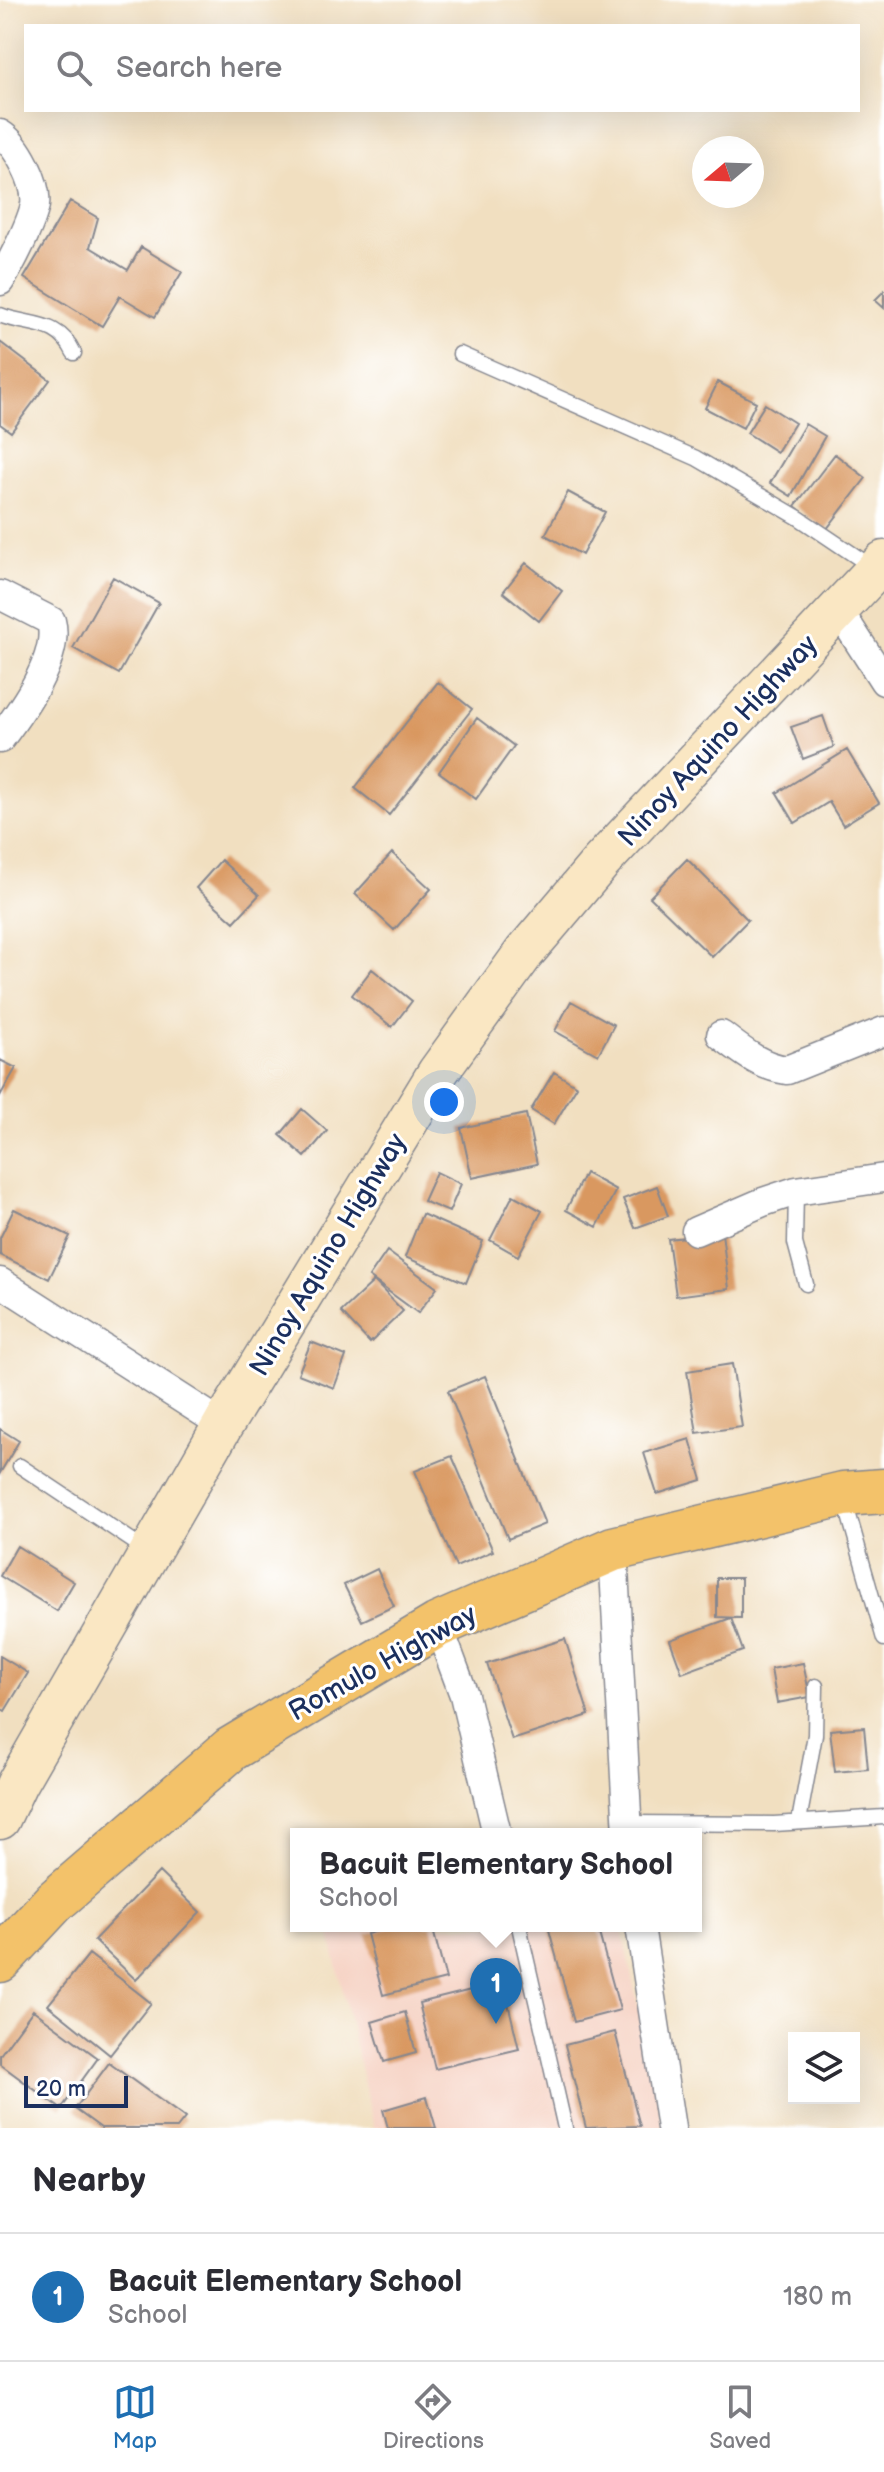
<!DOCTYPE html>
<html lang="en">
<head>
<meta charset="utf-8">
<style>
	:root { --surface:#fff; --page:#f2f2f3; --text:#2b2b33; --muted:#7c7c81; --line:#e1e1e2; --accent:#1f6fb2 }
	body { margin:0; font-family:"Balsamiq Sans",sans-serif; background:var(--page); color:var(--text) }
	.controls { position:absolute; right:24px; bottom:24px; display:grid; overflow:hidden; border-radius:0px; box-shadow:0 8px 32px #0002 }
	.controls button { width:72px; height:72px; display:grid; place-items:center; padding:0; border:0; border-bottom:2px solid var(--line); background:var(--surface); color:var(--text); font:40px sans-serif }
	.compass { position:absolute; left:692px; top:136px; width:72px; height:72px; border-radius:50%; background:var(--surface); box-shadow:0 8px 32px #0002; rotate:251deg }
	.scale { position:absolute; left:24px; bottom:20px; width:104px; box-sizing:border-box; padding-left:8px; border:4px solid #1b2f5e; border-top:0; font-size:22px; line-height:28px; white-space:nowrap; color:#1b2f5e; -webkit-text-stroke:6px #fff; paint-order:stroke }
	.you { position:absolute; left:444px; top:1102px; width:28px; height:28px; margin:-20px; border:6px solid #fff; border-radius:50%; background:#1a73e8; box-shadow:0 0 0 12px #1a73e833 }
	.badge { display:grid; place-items:center; width:52px; height:52px; border-radius:50%; background:var(--accent); color:#fff; font-size:26px; font-weight:700 }
	.pin { position:absolute; translate:-50% -66px; filter:drop-shadow(0 2px 4px #0008) }
	.pin::after { content:''; position:absolute; top:42px; width:28px; height:24px; background:inherit; clip-path:polygon(0 0,100% 0,50% 100%) }
	.popup { position:absolute; left:290px; top:1828px; width:412px; height:104px; box-sizing:border-box; display:grid; place-content:center; border-radius:0px; background:var(--surface); filter:drop-shadow(0 2px 6px #0005); font-size:26px; white-space:nowrap; color:var(--muted) }
	.popup b { font-size:30px; color:var(--text) }
	.popup::after { content:''; position:absolute; left:50%; top:100%; margin-left:-16px; border:16px solid transparent; border-top-color:var(--surface) }
	.list { margin:0; padding:0; list-style:none }
	h2 { display:flex; justify-content:space-between; align-items:center; height:104px; margin:0; padding:0 32px; font-size:34px }
	h2 small { font-size:26px; font-weight:400; color:var(--muted) }
	.list li { display:grid; grid-template-columns:52px 1fr auto; gap:24px; align-items:center; box-sizing:border-box; height:128px; padding:0 32px; border-top:2px solid var(--line) }
	.list b { display:block; font-size:30px; white-space:nowrap }
	.list p { margin:0; font-size:26px; white-space:nowrap; color:var(--muted) }
	.list em { font-size:26px; font-style:normal; color:var(--muted) }
	.icon { flex:none; width:44px; height:44px; fill:none; stroke:currentColor; stroke-width:2; stroke-linecap:round; stroke-linejoin:round }
	.map { position:relative; flex:none; width:884px; height:2128px; overflow:hidden }
	.search { position:absolute; background:var(--surface); box-shadow:0 8px 32px #0002; left:24px; right:24px; top:24px; height:88px; display:flex; align-items:center; gap:20px; box-sizing:border-box; padding:0 28px; border-radius:0px; color:var(--muted); font-size:30px }
	.sheet { height:232px; background:var(--surface) }
	nav { display:flex; justify-content:space-around; align-items:center; box-sizing:border-box; height:112px; border-top:2px solid var(--line); background:var(--surface); font-size:22px; color:var(--muted) }
	nav a { display:grid; justify-items:center; gap:4px }
	nav .on { color:var(--accent) }
	.map>svg:first-child { display:block }
	.built { fill:#f6d2c3 }
	.building { fill:#d99860 }
	.lines { fill:none; stroke-linecap:round; stroke-linejoin:round }
	.lane-casing { stroke:#86878f; stroke-width:17 }
	.street-casing { stroke:#86878f; stroke-width:31 }
	.secondary-casing { stroke:#86878f; stroke-width:43 }
	.highway-casing { stroke:#86878f; stroke-width:47 }
	.lane { stroke:#fff; stroke-width:14 }
	.street { stroke:#fff; stroke-width:28 }
	.secondary { stroke:#fae7c3; stroke-width:40 }
	.highway { stroke:#f3c26a; stroke-width:44 }
	.labels { text-anchor:middle; stroke-width:6; stroke-linejoin:round; paint-order:stroke }
	.street-label { font-size:28px; fill:#1b2f5e; stroke:#fff }
</style>
</head>
<body>
<div class="map">
<svg width="884" height="2128" viewBox="0 0 884 2128">
	<rect width="100%" height="100%" fill="#fff"/>
	<filter id="ink" filterUnits="userSpaceOnUse"><feTurbulence type="fractalNoise" baseFrequency=".0125" numOctaves="2"/><feDisplacementMap in="SourceGraphic" scale="16" xChannelSelector="R" yChannelSelector="G"/><feConvolveMatrix kernelMatrix="1 2 1 2 8 2 1 2 1" color-interpolation-filters="sRGB"/></filter>
	<filter id="wash" filterUnits="userSpaceOnUse"><feTurbulence type="fractalNoise" baseFrequency=".006" numOctaves="4" result="noise"/><feDisplacementMap in="SourceGraphic" scale="32" xChannelSelector="R" yChannelSelector="G"/><feGaussianBlur stdDeviation="1.8" result="paint"/><feColorMatrix in="noise" values="0 0 0 0 0 0 0 0 0 0 0 0 0 0 0 0 0 1.4 0 .05"/><feComposite in="paint" operator="in"/></filter>
	<g filter="url(#wash)">
		<rect width="100%" height="100%" fill="#f1dfc0"/>
		<path class="built" d="M328,1926h293l43,202h-290z"/>
		<g id="blocks">
			<path class="building" d="M70,201l28,17 -8,29 38,23 13,-23 41,25 -27,45 -35,-21 -18,30 -78,-48z
				M884,291v17l-9,-8z
				M0,342l50,38 -39,52 -11,-8z
				M718,382l38,20 -13,26 -38,-20z
				M765,404l30,19 -18,29 -30,-19z
				M805,424l20,12 -34,60 -21,-13z
				M835,454l31,24 -40,52 -31,-24z
				M568,492l37,20 -23,43 -37,-20z
				M526,563l36,28 -23,30 -36,-29z
				M113,577l46,26 -40,71 -46,-26z
				M438,682l34,27 -83,106 -34,-27z
				M823,716l11,31 -31,12 -12,-32z
				M477,718l37,28 -38,53 -37,-27z
				M847,750l32,53 -36,22 -14,-23 -34,21 -18,-30z
				M392,853l39,36 -37,41 -39,-36z
				M687,859l61,61 -36,37 -62,-60z
				M221,860l38,35 -25,27 -38,-34z
				M372,969l40,32 -20,26 -40,-32z
				M571,1001l43,24 -16,30 -43,-24z
				M0,1060l16,8 -16,28z
				M554,1072l23,14 -23,38 -23,-14z
				M302,1109l25,22 -22,26 -25,-22z
				M526,1114l11,50 -65,14 -11,-50z
				M436,1172l25,12 -12,28 -26,-11z
				M585,1173l31,17 -19,37 -31,-17z
				M657,1186l11,30 -33,12 -12,-29z
				M513,1195l29,16 -24,45 -28,-16z
				M14,1209l56,27 -21,43 -49,-24v-17z
				M422,1214l61,27 -17,42 -61,-26z
				M722,1233l7,56 -53,7 -8,-57z
				M387,1251l50,37 -19,25 -49,-36z
				M374,1281l29,30 -33,32 -29,-31z
				M311,1342l35,14 -12,32 -36,-14z
				M732,1364l10,63 -45,6 -10,-62z
				M485,1376l60,148 -37,15 -60,-148z
				M0,1429l19,12 -19,32z
				M690,1439l12,41 -45,14 -13,-41z
				M452,1456l41,95 -37,16 -41,-96z
				M17,1546l57,36 -17,29 -57,-35z
				M377,1569l17,37 -32,15 -18,-36z
				M717,1578h24v40l-24,-1z
				M731,1618l12,33 -61,22 -12,-33z
				M565,1639l24,76 -77,25 -25,-76z
				M0,1656l28,17 -23,38 -5,-3z
				M803,1663l7,34 -33,6 -6,-34z
				M864,1727l4,42 -33,3 -5,-42z
				M159,1872l41,40 -64,68 -42,-40z
				M397,1926h35l14,53 -63,16 -16,-61z
				M548,1926h49l23,84 -46,12z
				M89,1954l62,49 -41,52 -62,-50z
				M503,1982l16,67 -84,20 -16,-66z
				M33,2010l65,48 -37,51 -61,-45v-9z
				M405,2012l11,41 -32,9 -12,-40z
				M615,2032l25,94 -54,2 -21,-83z
				M109,2063l76,55 -8,10h-76l-26,-19z
				M427,2097l9,31h-48l-5,-18z"/>
		</g>
	</g>
	<g filter="url(#ink)">
		<use href="#blocks" fill-opacity="0" stroke="#86878f" stroke-width="2"/>
		<g class="lines">
			<defs>
				<path id="lane" d="M0,315c30,12 58,4 74,38
					M460,354l236,104 103,60 73,49
					M796,1191l-1,52 11,41
					M20,1466l126,84
					M844,1498l40,141
					M799,1821l16,-86 1,-49
					M627,1823l147,1 110,-7
					M519,1926l46,202"/>
				<path id="street" d="M0,134c18,11 38,50 35,71 -4,19 -24,59 -35,76
					M0,595l51,26c10,36 -30,90 -51,118
					M839,611l45,70
					M721,1035c21,16 40,32 66,35l97,-39
					M696,1231l67,-29 33,-11 88,-13
					M0,1282l223,143
					M613,1549l15,285
					M438,1625l26,70 33,139
					M640,1926l31,202"/>
				<path id="secondary" d="M0,1819l17,-36 206,-358 215,-353 86,-119 77,-91 283,-301"/>
				<path id="highway" d="M0,1960l55,-59 176,-152 207,-124 175,-76 230,-55 41,-3"/>
			</defs>
			<use href="#lane" class="lane-casing"/>
			<use href="#street" class="street-casing"/>
			<use href="#secondary" class="secondary-casing"/>
			<use href="#highway" class="highway-casing"/>
			<use href="#lane" class="lane"/>
			<use href="#street" class="street"/>
			<use href="#secondary" class="secondary"/>
			<use href="#highway" class="highway"/>
		</g>
	</g>
	<g class="labels">
		<g class="street-label">
			<text transform="translate(717 740) rotate(-47)" y="10">Ninoy Aquino Highway</text>
			<text transform="translate(327 1254) rotate(-59)" y="10">Ninoy Aquino Highway</text>
			<text transform="translate(382 1662) rotate(-29)" y="10">Romulo Highway</text>
		</g>
	</g>
</svg>
<div class="controls">
<button><svg class="icon" aria-label="layers" viewBox="0 0 24 24"><path d="M12 4l9 5-9 5-9-5zM3 14l9 5 9-5"/></svg></button>
</div>
<svg class="compass" viewBox="-18 -18 36 36"><path d="M0-13l5 13h-10z" fill="#e53935"/><path d="M0 13l5-13h-10z" fill="#7c7c81"/></svg>
<div class="scale">20 m</div>
<div class="you"></div>
<div class="pin badge" style="left:496px;top:2024px">1</div>
<div class="popup"><b>Bacuit Elementary School</b>School</div>
<div class="search"><svg class="icon" aria-label="search" viewBox="0 0 24 24"><circle cx="10" cy="10" r="6"/><path d="M15 15l6 6"/></svg>Search here</div>
</div>
<section class="sheet">
<h2>Nearby<small></small></h2>
<ul class="list">
<li><span class="badge">1</span><div><b>Bacuit Elementary School</b><p>School</p></div><em>180 m</em></li>
</ul>
</section>
<nav>
<a class="on"><svg class="icon" aria-label="map" viewBox="0 0 24 24"><path d="M3 6l6-2 6 2 6-2v14l-6 2-6-2-6 2zM9 4v14M15 6v14"/></svg>Map</a>
<a><svg class="icon" aria-label="directions" viewBox="0 0 24 24"><path d="M12 3l9 9-9 9-9-9zM9 14v-3h6M13 9l2 2-2 2"/></svg>Directions</a>
<a><svg class="icon" aria-label="saved" viewBox="0 0 24 24"><path d="M7 4h10v16l-5-4-5 4z"/></svg>Saved</a>
</nav>
</body>
</html>
